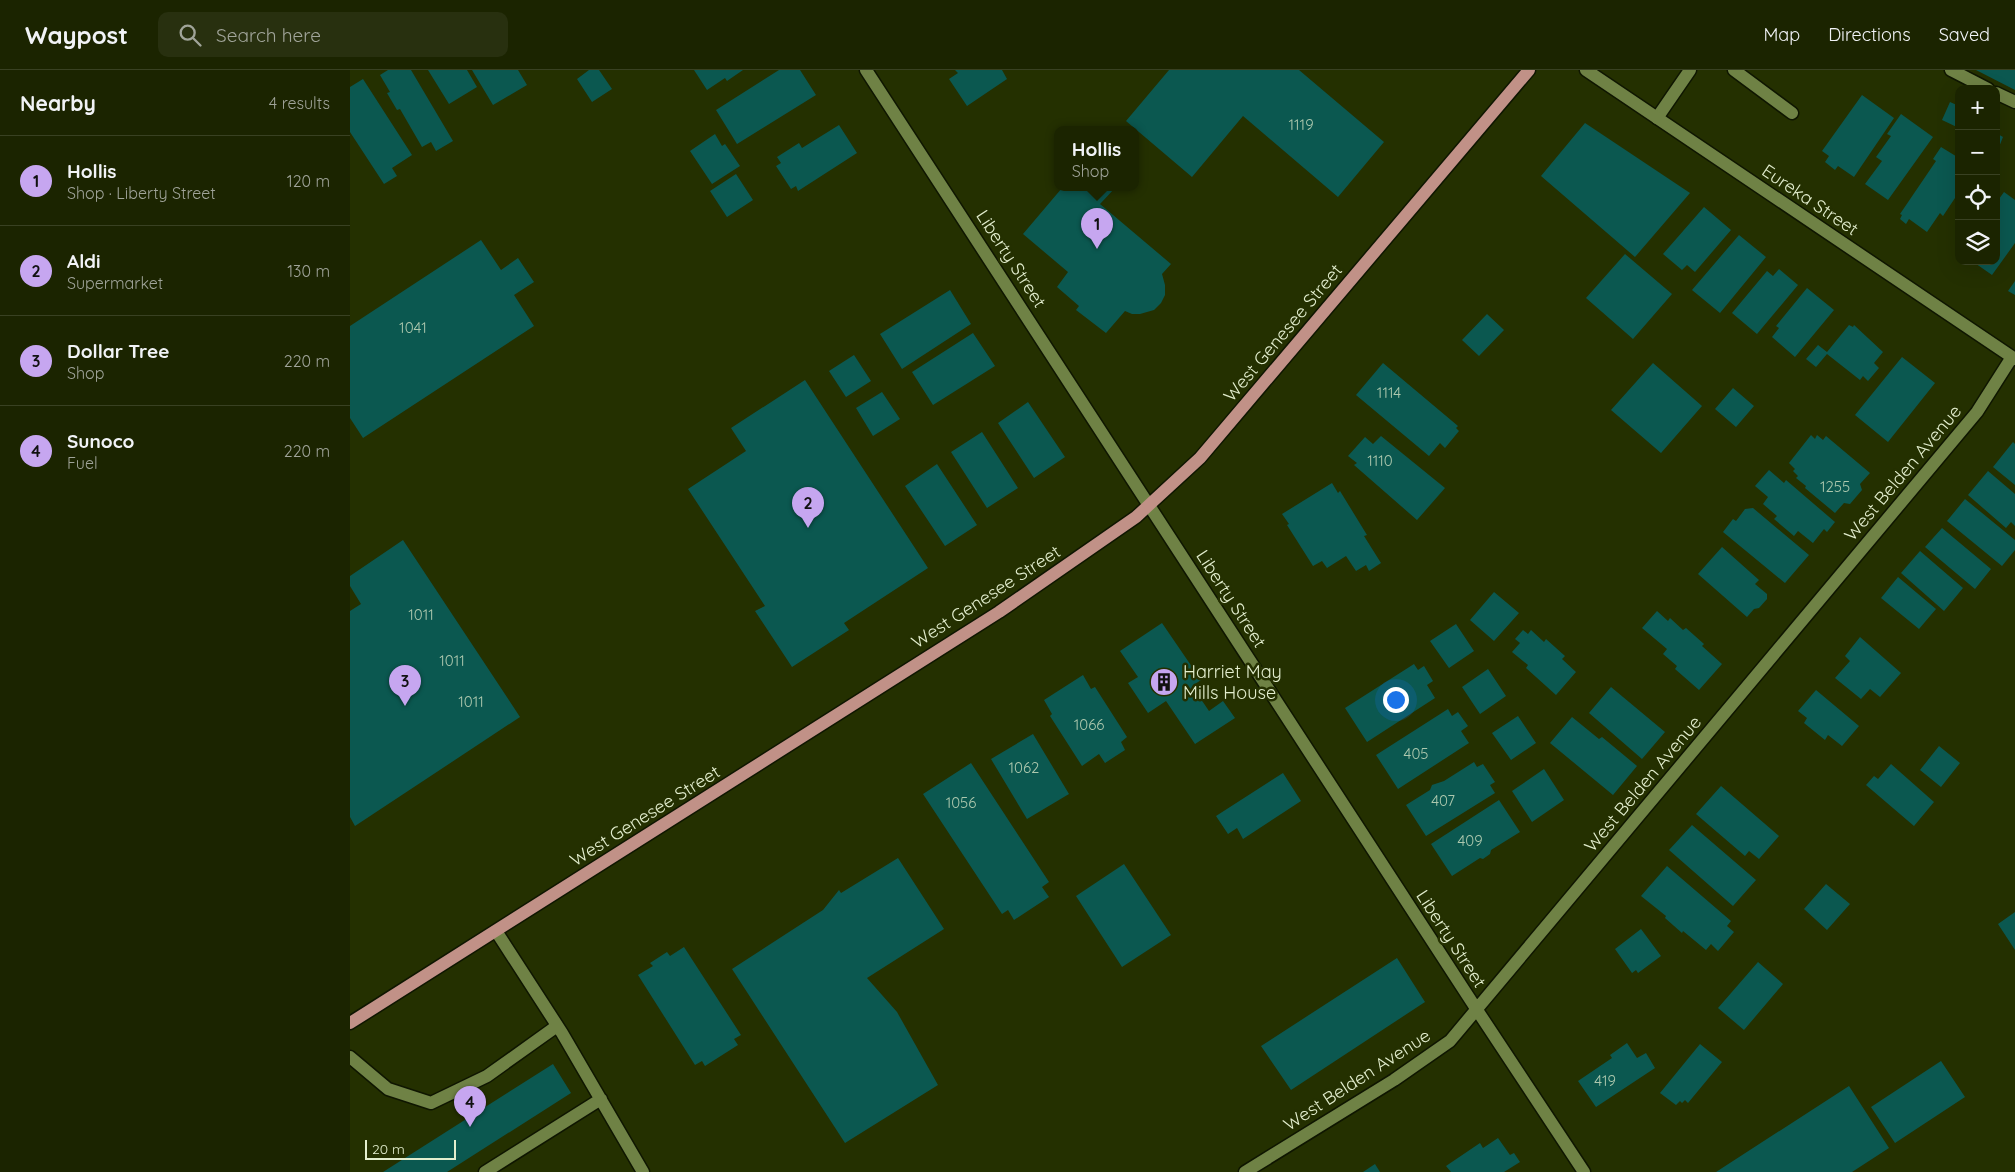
<!DOCTYPE html>
<html lang="en">
<head>
<meta charset="utf-8">
<style>
	:root { --surface:#1b2400; --page:#28300f; --text:#f1f3f6; --muted:#a0a499; --line:#394122; --accent:#c6a6f0 }
	body { margin:0; font-family:Quicksand,sans-serif; background:var(--page); color:var(--text) }
	.controls { position:absolute; right:15px; top:15px; display:grid; overflow:hidden; border-radius:10px; box-shadow:0 5px 20px #0002 }
	.controls button { width:45px; height:45px; display:grid; place-items:center; padding:0; border:0; border-bottom:1px solid var(--line); background:var(--surface); color:var(--text); font:25px sans-serif }
	.scale { position:absolute; left:15px; bottom:12px; width:91px; box-sizing:border-box; padding-left:5px; border:2px solid #e3eece; border-top:0; font-size:14px; line-height:18px; white-space:nowrap; color:#e3eece; -webkit-text-stroke:4px #243000; paint-order:stroke }
	.you { position:absolute; left:1045px; top:629px; width:18px; height:18px; margin:-12px; border:4px solid #fff; border-radius:50%; background:#1a73e8; box-shadow:0 0 0 8px #1a73e833 }
	.badge { display:grid; place-items:center; width:32px; height:32px; border-radius:50%; background:var(--accent); color:#111; font-size:16px; font-weight:700 }
	.pin { position:absolute; translate:-50% -41px; filter:drop-shadow(0 1px 2px #0008) }
	.pin::after { content:''; position:absolute; top:26px; width:18px; height:15px; background:inherit; clip-path:polygon(0 0,100% 0,50% 100%) }
	.popup { position:absolute; left:704px; top:56px; width:85px; height:65px; box-sizing:border-box; display:grid; place-content:center; border-radius:10px; background:var(--surface); filter:drop-shadow(0 1px 4px #0005); font-size:16px; white-space:nowrap; color:var(--muted) }
	.popup b { font-size:19px; color:var(--text) }
	.popup::after { content:''; position:absolute; left:50%; top:100%; margin-left:-10px; border:10px solid transparent; border-top-color:var(--surface) }
	.list { margin:0; padding:0; list-style:none }
	h2 { display:flex; justify-content:space-between; align-items:center; height:65px; margin:0; padding:0 20px; font-size:21px }
	h2 small { font-size:16px; font-weight:400; color:var(--muted) }
	.list li { display:grid; grid-template-columns:32px 1fr auto; gap:15px; align-items:center; box-sizing:border-box; height:90px; padding:0 20px; border-top:1px solid var(--line) }
	.list b { display:block; font-size:19px; white-space:nowrap }
	.list p { margin:0; font-size:16px; white-space:nowrap; color:var(--muted) }
	.list em { font-size:16px; font-style:normal; color:var(--muted) }
	.icon { flex:none; width:28px; height:28px; fill:none; stroke:currentColor; stroke-width:2; stroke-linecap:round; stroke-linejoin:round }
	.map { position:relative; flex:none; width:1665px; height:1102px; overflow:hidden }
	header { display:flex; align-items:center; gap:30px; box-sizing:border-box; height:70px; padding:0 25px; background:var(--surface); border-bottom:1px solid var(--line) }
	header strong { font-size:24px }
	nav { display:flex; gap:28px; margin-inline-start:auto; font-size:18px }
	.search { width:350px; height:45px; background:var(--page); display:flex; align-items:center; gap:12px; box-sizing:border-box; padding:0 18px; border-radius:10px; color:var(--muted); font-size:19px }
	main { display:flex }
	aside { flex:1; background:var(--surface) }
	.map>svg:first-child { display:block }
	.building { fill:#0b5850 }
	.lines { fill:none; stroke-linecap:round; stroke-linejoin:round }
	.lane-casing { stroke:#0f1600; stroke-width:15 }
	.street-casing { stroke:#0f1600; stroke-width:15 }
	.primary-casing { stroke:#0f1600; stroke-width:15 }
	.lane { stroke:#6f8245; stroke-width:12 }
	.street { stroke:#6f8245; stroke-width:12 }
	.primary { stroke:#c19187; stroke-width:12 }
	.labels { text-anchor:middle; stroke-width:5; stroke-linejoin:round; paint-order:stroke }
	.number-label { font-size:15px; fill:#adc8ae }
	.street-label { font-size:18px; fill:#e3eece; stroke:#243000 }
	.poi-label { font-size:18px; fill:#e3eece; stroke:#243000; text-anchor:start }
</style>
</head>
<body>
<header>
<strong>Waypost</strong>
<div class="search"><svg class="icon" aria-label="search" viewBox="0 0 24 24"><circle cx="10" cy="10" r="6"/><path d="M15 15l6 6"/></svg>Search here</div>
<nav><a>Map</a><a>Directions</a><a>Saved</a></nav>
</header>
<main>
<aside>
<h2>Nearby<small>4 results</small></h2>
<ul class="list">
<li><span class="badge">1</span><div><b>Hollis</b><p>Shop · Liberty Street</p></div><em>120 m</em></li>
<li><span class="badge">2</span><div><b>Aldi</b><p>Supermarket</p></div><em>130 m</em></li>
<li><span class="badge">3</span><div><b>Dollar Tree</b><p>Shop</p></div><em>220 m</em></li>
<li><span class="badge">4</span><div><b>Sunoco</b><p>Fuel</p></div><em>220 m</em></li>
</ul>
</aside>
<div class="map">
<svg width="1665" height="1102" viewBox="0 0 1665 1102">
	<rect width="100%" height="100%" fill="#243000"/>
	<path class="building" d="M38,0h23l42,71 -17,10 -5,-9 -9,5 -22,-38 -3,1 -10,-17 3,-1 -10,-17z
		M78,0h39l10,17 -28,17z
		M122,0h46l9,15 -34,20z
		M239,0h10l13,19 -20,13 -15,-23z
		M344,0h49l-16,11 -2,-3 -18,12z
		M429,0h21l16,25 -79,49 -21,-34z
		M605,0h47l5,9 -40,27 -18,-27 9,-6z
		M819,0h130l85,72 -46,55 -95,-81 -51,61 -66,-56z
		M1626,0h39v20z
		M13,9l49,76 -20,13 5,8 -13,8 -34,-52v-45z
		M1512,25l32,23 -40,59 -16,-11 -3,4 -10,-8 4,-6 -7,-5z
		M1600,32l9,4v22l-17,-8z
		M1551,44l32,23 -45,63 -23,-16 17,-23 -6,-4 15,-21 -4,-2z
		M1235,53l105,70 -55,64 -94,-81z
		M489,55l18,28 -59,38 -2,-5 -5,3 -15,-23 5,-3 -4,-6 22,-14 3,5z
		M1646,63l7,4 -4,10 -3,-1z
		M365,64l7,12 3,-2 15,22 -28,18 -22,-33z
		M1591,77l18,11v34l-16,24 -3,-3 -13,19 -18,-13 -3,5 -6,-5 2,-4 -2,-1 36,-53 -3,-2z
		M386,104l17,26 -26,17 -17,-26z
		M712,118h53l-15,16 71,60 -9,10 3,11v10l-4,8 -7,7 -14,4h-8l-7,-3 -19,22 -30,-23 3,-4 -22,-19 11,-15 -45,-38z
		M1654,122l11,8v43l-23,32 -20,-14h24v-58z
		M1354,137l27,23 -36,42 -8,-7 -5,5 -19,-16z
		M1389,165l27,22 -46,56 -28,-23z
		M131,170l20,30 17,-12 16,24 -20,13 20,31 -171,112 -13,-20v-92z
		M1275,184l47,40 -39,45 -47,-41z
		M1429,199l19,16 -41,49 -25,-21 35,-42 6,5z
		M1665,211v14l-7,-4z
		M1457,218l27,22 -39,47 -23,-20 7,-9 -3,-2z
		M600,220l21,34 -69,45 -22,-35z
		M1137,244l17,16 -25,26 -17,-16z
		M1499,255l4,2 1,-2 29,27 -9,11 5,5 -11,13 -5,-5 -3,4 -33,-26 -11,13 -10,-8 12,-14 9,7z
		M623,263l22,33 -62,39 -21,-33z
		M504,285l17,26 -25,16 -17,-26z
		M1552,287l33,26 -47,59 -33,-27z
		M1033,293l75,63 -2,2 3,3 -14,17 -5,-5 -11,13 -73,-61z
		M1303,293l49,43 -41,47 -50,-43z
		M455,310l123,188 -84,55 5,7 -57,37 -37,-56 10,-5 -77,-117 58,-38 -15,-23z
		M1383,318l21,18 -18,21 -21,-18z
		M532,322l18,27 -27,17 -17,-28z
		M678,332l37,55 -31,21 -36,-55z
		M632,362l36,56 -31,20 -36,-56z
		M1461,365l4,4 2,-4 6,5 3,-4 44,37 -10,11 2,6 -12,14 -6,-1 -9,10 -30,-25 1,-2 -10,-8 2,-2 -5,-5 2,-2 -6,-6z
		M1031,366l64,52 -28,32 -63,-55 3,-2 -9,-7 17,-19 8,7z
		M1663,372l2,2v41l-22,-18z
		M587,394l40,61 -32,21 -40,-60z
		M1419,400l15,13 2,-3 49,42 -8,10 -3,-3 -11,14 -15,-12 -4,5 -20,-17 3,-3 -14,-12 5,-7 -13,-11z
		M1638,401l27,23v32l-4,-4 -5,6 -38,-33z
		M982,413l6,10 2,-2 27,44 -3,1 17,27 -12,8 -3,-6 -10,6 -10,-15 -19,12 -5,-7 -9,5 -26,-41 2,-1 -7,-10z
		M1615,429l50,41v10l-13,16 -55,-45z
		M1403,438l56,47 -24,28 -62,-51 10,-13 3,2 9,-12z
		M1592,458l49,41 -16,20 -50,-42z
		M53,470l117,177 -165,109 -5,-9v-206l11,-7 -11,-18v-10z
		M1372,477l37,33 -4,4 12,10v5l-8,9 -5,1 -7,8 -49,-43z
		M1570,481l43,37 -19,23 -43,-38z
		M1548,507l38,32 -17,20 -38,-31z
		M1144,522l25,21 -25,28 -24,-21z
		M1307,541l11,10 2,-3 13,12 3,-2 18,16 -2,2 20,18 -23,26 -24,-21 2,-3 -14,-12 4,-5 -25,-21z
		M812,553l39,57 -9,6 17,25 14,-10 12,17 -40,26 -29,-43 -18,12 -20,-30 10,-6 -18,-26z
		M1106,554l18,27 -25,17 -19,-27z
		M1173,560l5,4 3,-4 13,12 2,-3 19,17 -3,3 14,13 -20,23 -30,-27 2,-3 -16,-13 8,-9 -5,-4z
		M1510,567l41,36 -21,24 -10,-8 -9,10 -26,-21 15,-17 -5,-5z
		M1064,594l4,6 6,-4 9,15 -6,4 8,13 -68,44 -22,-34z
		M1138,599l18,27 -26,18 -18,-27z
		M733,605l8,14 4,-2 32,50 -6,5 4,8 -20,13 -6,-9 -17,12 -32,-50 2,-2 -8,-14z
		M1261,617l54,45 -23,27 -53,-46z
		M1466,620l43,36 -17,20 -14,-11 -3,5 -21,-17 3,-5 -9,-7z
		M1098,639l4,7 6,-4 10,14 -7,5 8,12 -71,46 -22,-34z
		M1168,646l18,27 -25,17 -19,-27z
		M1222,647l27,22 3,-2 35,29 -24,29 -63,-52z
		M683,664l36,60 -42,25 -36,-60z
		M1589,676l21,17 -19,24 -21,-17z
		M1124,692l3,5 6,-3 12,18 -5,3 5,8 -69,43 -20,-31 24,-15 2,-5 12,-4z
		M621,693l78,119 -7,5 7,10 -35,23 -6,-10 -6,4 -79,-120z
		M1541,694l43,38 -20,24 -48,-41 8,-9 4,3z
		M1194,699l20,31 -32,22 -20,-31z
		M933,703l18,28 -58,38 -6,-11 -9,6 -12,-18z
		M1371,716l58,50 -20,23 -10,-8 -4,5 -49,-42z
		M1149,730l21,32 -29,18 -1,4 -7,5 -3,-1 -28,18 -21,-32z
		M1342,755l64,55 -23,26 -64,-56z
		M548,788l46,71 -77,49 30,34 41,73 -93,58 -113,-174 91,-59 16,-20 2,3z
		M774,794l47,71 -49,32 -46,-71z
		M1317,796l64,55 -4,5 7,6 -16,19 -7,-7 -5,6 -23,-19 -1,2 -17,-15 1,-2 -25,-20z
		M1476,814l24,20 -23,26 -23,-21z
		M1665,842v38l-17,-26z
		M1291,859l20,27 -23,17 -2,-3 -4,3 -17,-24z
		M334,877l57,88 -7,4 4,6 -33,21 -3,-5 -7,4 -57,-90 15,-9 -3,-3 17,-11 3,4z
		M1047,888l28,44 -134,88 -30,-44z
		M1408,892l25,22 -39,46 -26,-22z
		M1277,973l10,15 9,-5 9,15 -59,39 -18,-26 34,-23 -2,-3z
		M1350,974l22,18 -34,41 -3,-3 -3,3 -2,-2 -4,4 -16,-12z
		M1591,991l24,36 -70,46 -24,-36z
		M203,994l18,29 -124,79h-64z
		M1499,1016l40,62 -37,24h-136z
		M1148,1068l12,17 4,-2 6,9 -16,10h-53l-5,-6 34,-23 3,5z
		M1025,1094l5,8h-17z"/>
	<g class="lines">
		<defs>
			<path id="lane" d="M1384,0l58,43
				M1601,0l37,19
				M1646,23l19,9
				M1307,48l33,-48
				M146,861l66,102 81,139
				M0,987l38,32 43,14 56,-27 70,-50
				M135,1102l116,-73"/>
			<path id="street" d="M516,0l611,940 107,162
				M1236,0l429,289
				M895,1102l149,-92 56,-39 527,-629 35,-55"/>
			<path id="primary" d="M0,953l649,-411 137,-95 64,-59 329,-388"/>
		</defs>
		<use href="#lane" class="lane-casing"/>
		<use href="#street" class="street-casing"/>
		<use href="#primary" class="primary-casing"/>
		<use href="#lane" class="lane"/>
		<use href="#street" class="street"/>
		<use href="#primary" class="primary"/>
	</g>
	<defs>
		<symbol id="building-disc" viewBox="-11 -11 22 22"><circle r="9.5" fill="#c6a6f0" stroke="#243000"/><path d="M-4-6H4V6H1V3H-1V6H-4ZM-2.5-4.3h1.7v1.8h-1.7ZM.8-4.3h1.7v1.8H.8ZM-2.5-1h1.7V.8h-1.7ZM.8-1h1.7V.8H.8Z" fill="#111"/></symbol>
	</defs>
	<g fill-rule="evenodd">
		<use href="#building-disc" x="798" y="596" width="32" height="32"/>
	</g>
	<g class="labels">
		<g class="number-label">
			<text x="951" y="60">1119</text>
			<text x="63" y="263">1041</text>
			<text x="1039" y="328">1114</text>
			<text x="1030" y="396">1110</text>
			<text x="1485" y="422">1255</text>
			<text x="71" y="550">1011</text>
			<text x="102" y="596">1011</text>
			<text x="121" y="637">1011</text>
			<text x="739" y="660">1066</text>
			<text x="1066" y="689">405</text>
			<text x="674" y="703">1062</text>
			<text x="1093" y="736">407</text>
			<text x="611" y="738">1056</text>
			<text x="1120" y="776">409</text>
			<text x="1255" y="1016">419</text>
		</g>
		<g class="street-label">
			<text transform="translate(1460 130) rotate(34)" y="6">Eureka Street</text>
			<text transform="translate(661 189) rotate(57)" y="6">Liberty Street</text>
			<text transform="translate(933 263) rotate(-50)" y="6">West Genesee Street</text>
			<text transform="translate(1553 403) rotate(-50)" y="6">West Belden Avenue</text>
			<text transform="translate(636 527) rotate(-33)" y="6">West Genesee Street</text>
			<text transform="translate(881 529) rotate(57)" y="6">Liberty Street</text>
			<text transform="translate(1293 714) rotate(-50)" y="6">West Belden Avenue</text>
			<text transform="translate(295 746) rotate(-32)" y="6">West Genesee Street</text>
			<text transform="translate(1101 869) rotate(57)" y="6">Liberty Street</text>
			<text transform="translate(1007 1010) rotate(-33)" y="6">West Belden Avenue</text>
		</g>
		<g class="poi-label">
			<text x="833" y="608">Harriet May<tspan x="833" dy="21">Mills House</tspan></text>
		</g>
	</g>
</svg>
<div class="controls">
<button>+</button>
<button>−</button>
<button><svg class="icon" aria-label="locate" viewBox="0 0 24 24"><circle cx="12" cy="12" r="6"/><path d="M12 2v4M12 18v4M2 12h4M18 12h4"/></svg></button>
<button><svg class="icon" aria-label="layers" viewBox="0 0 24 24"><path d="M12 4l9 5-9 5-9-5zM3 14l9 5 9-5"/></svg></button>
</div>
<div class="scale">20 m</div>
<div class="you"></div>
<div class="pin badge" style="left:747px;top:179px">1</div>
<div class="popup"><b>Hollis</b>Shop</div>
<div class="pin badge" style="left:458px;top:458px">2</div>
<div class="pin badge" style="left:55px;top:636px">3</div>
<div class="pin badge" style="left:120px;top:1057px">4</div>
</div>
</main>
</body>
</html>
